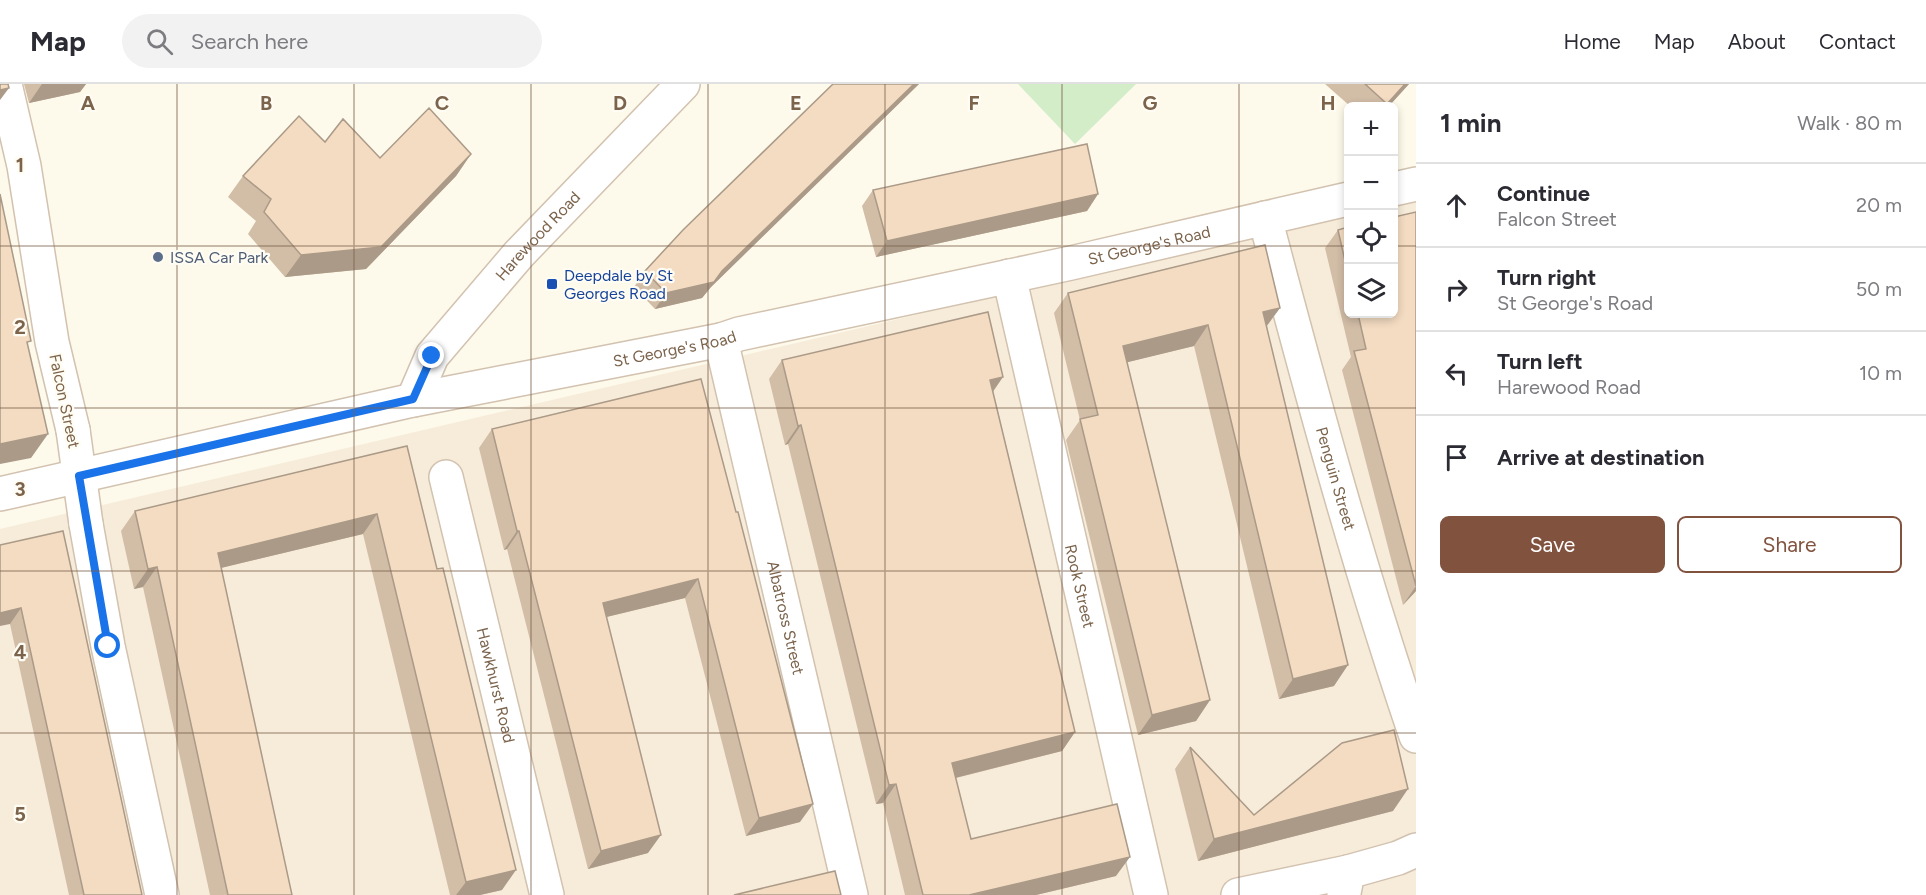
<!DOCTYPE html>
<html lang="en">
<head>
<meta charset="utf-8">
<style>
	:root { --surface:#fff; --page:#f2f2f3; --text:#2b2b33; --muted:#7c7c81; --line:#e1e1e2; --accent:#81533f }
	body { margin:0; font-family:Figtree,sans-serif; background:var(--page); color:var(--text) }
	.controls { position:absolute; right:18px; top:18px; display:grid; overflow:hidden; border-radius:9px; box-shadow:0 3px 9px #0003 }
	.controls button { width:54px; height:54px; display:grid; place-items:center; padding:0; border:0; border-bottom:2px solid var(--line); background:var(--surface); color:var(--text); font:30px sans-serif }
	.stop { position:absolute; width:18px; height:18px; margin:-14px; border:4px solid #1a73e8; border-radius:50%; background:#fff }
	.stop.end { background:#1a73e8; border-color:#fff; box-shadow:0 2px 6px #0008 }
	.list { margin:0; padding:0; list-style:none }
	h2 { display:flex; justify-content:space-between; align-items:center; height:78px; margin:0; padding:0 24px; font-size:26px }
	h2 small { font-size:20px; font-weight:400; color:var(--muted) }
	.list li { display:grid; grid-template-columns:39px 1fr auto; gap:18px; align-items:center; box-sizing:border-box; height:84px; padding:0 24px; border-top:2px solid var(--line) }
	.list b { display:block; font-size:22px; white-space:nowrap }
	.list p { margin:0; font-size:20px; white-space:nowrap; color:var(--muted) }
	.list em { font-size:20px; font-style:normal; color:var(--muted) }
	.actions { display:flex; gap:12px; padding:18px 24px }
	.actions a { flex:1; padding:14px 0; border:2px solid var(--accent); border-radius:9px; text-align:center; font-size:21px; color:var(--accent) }
	.actions .main { background:var(--accent); color:#fff }
	.icon { flex:none; width:33px; height:33px; fill:none; stroke:currentColor; stroke-width:2; stroke-linecap:round; stroke-linejoin:round }
	.map { position:relative; flex:none; width:1416px; height:811px; overflow:hidden }
	header { display:flex; align-items:center; gap:36px; box-sizing:border-box; height:84px; padding:0 30px; background:var(--surface); border-bottom:2px solid var(--line) }
	header strong { font-size:28px }
	nav { display:flex; gap:33px; margin-inline-start:auto; font-size:21px }
	.search { width:420px; height:54px; background:var(--page); display:flex; align-items:center; gap:15px; box-sizing:border-box; padding:0 21px; border-radius:33px; color:var(--muted); font-size:22px }
	main { display:flex }
	aside { flex:1; background:var(--surface) }
	.map>svg:first-child { display:block }
	.residential { fill:#f6ecd9 }
	.green { fill:#d2edc8 }
	.lines { fill:none; stroke-linecap:round; stroke-linejoin:round }
	.pedestrian-casing { stroke:#d2c2af; stroke-width:36 }
	.minor-casing { stroke:#d2c2af; stroke-width:36 }
	.tertiary-casing { stroke:#d2c2af; stroke-width:36 }
	.pedestrian { stroke:#fff; stroke-width:33 }
	.minor { stroke:#fff; stroke-width:33 }
	.tertiary { stroke:#fff; stroke-width:33 }
	.wall { fill:#d2bda7 }
	.shaded-wall { fill:#ab9a88 }
	.building { fill:#f4dcc2; stroke:#ab9a88; stroke-width:1.5 }
	.route { stroke:#1a73e8; stroke-width:8 }
	.grid { fill:none; stroke:#7b634c; stroke-width:1.5; stroke-opacity:0.55 }
	.service-dot { fill:#5c6f8a; stroke:#fffcf3; stroke-width:2 }
	.transit-dot { fill:#1a4fb4; stroke:#fffcf3; stroke-width:2 }
	.labels { text-anchor:middle; stroke-width:4.5; stroke-linejoin:round; paint-order:stroke }
	.street-label { font-size:16px; fill:#7b634c; stroke:#fffcf3 }
	.service-label { font-size:16px; fill:#4e5e75; stroke:#fffcf3; text-anchor:start }
	.transit-label { font-size:16px; fill:#164399; stroke:#fffcf3; text-anchor:start }
	.grid-label { font-size:20px; text-anchor:middle; font-weight:bold; fill:#7b634c; stroke:#fffcf3; stroke-width:4.5; stroke-linejoin:round; paint-order:stroke }
</style>
</head>
<body>
<header>
<strong>Map</strong>
<div class="search"><svg class="icon" aria-label="search" viewBox="0 0 24 24"><circle cx="10" cy="10" r="6"/><path d="M15 15l6 6"/></svg>Search here</div>
<nav><a>Home</a><a>Map</a><a>About</a><a>Contact</a></nav>
</header>
<main>
<div class="map">
<svg width="1416" height="811" viewBox="0 0 1416 811">
	<rect width="100%" height="100%" fill="#fdf9eb"/>
	<path class="residential" d="M1416,114v697h-1416v-366l1348,-315v100h46v-111z"/>
	<path class="green" d="M1018,0h118l-61,60z"/>
	<g class="lines">
		<defs>
			<path id="pedestrian" d="M73,346l13,94"/>
			<g id="minor">
				<path d="M5,0l19,82 28,176 21,88"/>
				<path id="s1" d="M1265,134c46,174 93,348 151,518"/>
				<path id="s2" d="M1009,192l142,619"/>
				<path id="s3" d="M721,256l130,555"/>
				<path id="s4" d="M446,393l101,418"/>
				<path d="M86,440l22,122 54,249"/>
				<path d="M1344,809l4,-21 50,-14 18,-8"/>
				<path d="M1238,811l110,-23"/>
			</g>
			<g id="tertiary">
				<path d="M1394,105l22,-5"/>
				<path id="s5" d="M413,316l19,-44 87,-102 164,-170"/>
				<path id="s6" d="M0,410l413,-94 308,-60 18,-6 332,-71 277,-64"/>
			</g>
		</defs>
		<use href="#pedestrian" class="pedestrian-casing"/>
		<use href="#minor" class="minor-casing"/>
		<use href="#tertiary" class="tertiary-casing"/>
		<use href="#pedestrian" class="pedestrian"/>
		<use href="#minor" class="minor"/>
		<use href="#tertiary" class="tertiary"/>
	</g>
	<path class="wall" d="M24,0h62l-6,8 -51,11z
		M833,0h86l-208,203 -9,11 -47,11 -21,-22 11,-16z
		M1325,0h84l-20,22h-39z
		M325,58l55,16 91,-4 -15,22 -90,93 -81,8 -37,-43 8,-13 -28,-24 15,-21z
		M873,106l225,4 -11,17 -211,46 -14,-51z
		M1416,128v379l-13,14 -61,-235 9,-13 -26,-109 13,-18 10,-3v87h46z
		M1068,209l212,15 -13,18 67,360 -55,13 -85,-353 -67,16 83,338 -14,21 -58,14 -72,-295 14,-20 -26,-107z
		M782,276l211,31 82,341 -13,19 -106,27 15,61 145,37 -80,19h-131l-22,-92 -7,1 -88,-360 -3,1 -16,-66z
		M701,295l99,443 -54,14 -61,-238 -79,19 42,236 -60,16 -81,-320 -3,1 -25,-102 13,-19z
		M407,362l95,444 -22,5h-30l-87,-361 -142,34 71,327h-82l-67,-308 -9,2 -13,-58 14,-20z
		M0,461l142,350h-73l-59,-271z
		M1190,663l64,68 139,-4 -195,50 -23,-92z"/>
	<path class="shaded-wall" d="M42,0h44l-6,8 -51,11z
		M914,0h5l-208,203 -9,11 -47,11 11,-16 56,-22z
		M1405,0h4l-20,22h-4z
		M9,4l-9,12v-10z
		M471,70l-15,22 -90,93 -81,8 16,-22z
		M1098,110l-11,17 -211,46 11,-16z
		M1280,224l-15,20 -2,-16z
		M1208,241l-14,21 -86,21 15,-21z
		M1003,293l-13,19v-16z
		M801,341l-13,19 -3,1 13,-19z
		M48,350l-17,24 -31,6v-20z
		M377,430l-14,20 -159,38 14,-19z
		M517,447h2l-12,18 -3,1z
		M157,483l-14,20 -9,2 14,-20z
		M698,495l-13,19 -95,23 13,-18z
		M1416,502v5l-13,14z
		M21,524l-11,16 -10,2v-13z
		M1348,581l-14,21 -55,13 14,-20z
		M1210,616l-14,21 -58,14 14,-20z
		M1075,648l-13,19 -123,31 13,-19z
		M896,700l-13,19 -7,1 13,-19z
		M1408,705l-15,22 -195,50 16,-22z
		M813,720l-13,18 -54,14 13,-18z
		M661,751l-13,18 -60,16 13,-18z
		M1130,773l-14,19 -80,19h-67z
		M516,786l-14,20 -22,5h-24l10,-13z"/>
	<path class="building" d="M0,0h8l1,4 -9,2z
		M833,0h81l-192,187 -8,11 -48,11 -21,-22 38,-41z
		M1365,0h40l-18,20z
		M429,24l42,46 -90,93 -80,8 -37,-43 7,-13 -28,-23 56,-60 26,26 18,-23 37,39z
		M1087,60l11,50 -211,47 -14,-51z
		M0,110l31,147 -4,1 21,92 -48,10z
		M1416,128v374l-62,-235 12,-2 -8,-35h36v-97z
		M1348,143v47l-10,-44z
		M1265,161l15,63 -17,4 85,353 -55,14 -85,-354 -85,21 87,354 -58,15 -72,-296 18,-4 -30,-122z
		M988,228l15,65 -13,3 85,352 -123,31 19,76 146,-35 13,53 -161,38h-46l-27,-111 -7,1 -88,-360 -3,1 -16,-66z
		M701,295l35,133h2l75,292 -54,14 -61,-239 -95,24 58,232 -60,16 -82,-320h-2l-25,-102z
		M407,362l30,123 6,-1 73,302 -50,12 -89,-368 -159,39 74,342h-64l-71,-328 -9,2 -13,-58z
		M63,447l79,364h-58l-63,-287 -21,5v-68z
		M1394,646l14,59 -194,50 -24,-92 64,68 88,-72z
		M835,787l6,24h-107z"/>
	<g class="lines">
		<path class="route" d="M108,562l-29,-170 334,-77 19,-43"/>
	</g>
	<path class="grid" d="M177,0v811M354,0v811M531,0v811M708,0v811M885,0v811M1062,0v811M1239,0v811M0,162h1348M1394,162h22M0,324h1416M0,487h1416M0,649h1416"/>
	<circle class="service-dot" cx="158" cy="173" r="6"/>
	<rect class="transit-dot" x="546" y="194" width="12" height="12" rx="3"/>
	<g class="labels">
		<g class="street-label">
			<text dy="6" stroke="none"><textPath href="#s5" startOffset="208">Harewood Road</textPath></text>
			<text dy="6" stroke="none"><textPath href="#s6" startOffset="1176">St George's Road</textPath></text>
			<text dy="6" stroke="none"><textPath href="#s6" startOffset="690">St George's Road</textPath></text>
			<text transform="translate(65 317) rotate(78)" y="6">Falcon Street</text>
			<text dy="6" stroke="none"><textPath href="#s1" startOffset="270">Penguin Street</textPath></text>
			<text dy="6" stroke="none"><textPath href="#s2" startOffset="318">Rook Street</textPath></text>
			<text dy="6" stroke="none"><textPath href="#s3" startOffset="285">Albatross Street</textPath></text>
			<text dy="6" stroke="none"><textPath href="#s4" startOffset="214">Hawkhurst Road</textPath></text>
		</g>
		<g class="service-label">
			<text x="170" y="179">ISSA Car Park</text>
		</g>
		<g class="transit-label">
			<text x="564" y="197">Deepdale by St<tspan x="564" dy="18">Georges Road</tspan></text>
		</g>
	</g>
	<g class="grid-label">
		<text x="88" y="26">A</text>
		<text x="266" y="26">B</text>
		<text x="442" y="26">C</text>
		<text x="620" y="26">D</text>
		<text x="796" y="26">E</text>
		<text x="974" y="26">F</text>
		<text x="1150" y="26">G</text>
		<text x="1328" y="26">H</text>
		<text x="20" y="88">1</text>
		<text x="20" y="250">2</text>
		<text x="20" y="412">3</text>
		<text x="20" y="575">4</text>
		<text x="20" y="737">5</text>
	</g>
</svg>
<div class="controls">
<button>+</button>
<button>−</button>
<button><svg class="icon" aria-label="locate" viewBox="0 0 24 24"><circle cx="12" cy="12" r="6"/><path d="M12 2v4M12 18v4M2 12h4M18 12h4"/></svg></button>
<button><svg class="icon" aria-label="layers" viewBox="0 0 24 24"><path d="M12 4l9 5-9 5-9-5zM3 14l9 5 9-5"/></svg></button>
</div>
<div class="stop" style="left:108px;top:562px"></div>
<div class="stop end" style="left:432px;top:272px"></div>
</div>
<aside>
<h2>1 min<small>Walk · 80 m</small></h2>
<ul class="list">
<li><svg class="icon" aria-label="ahead" viewBox="0 0 24 24"><path d="M12 20V5M6 11l6-6 6 6"/></svg><div><b>Continue</b><p>Falcon Street</p></div><em>20 m</em></li>
<li><svg class="icon" aria-label="right" viewBox="0 0 24 24"><path d="M7 20v-9h11M14 6l5 5-5 5"/></svg><div><b>Turn right</b><p>St George's Road</p></div><em>50 m</em></li>
<li><svg class="icon" aria-label="left" viewBox="0 0 24 24"><path d="M17 20v-9H6M10 6l-5 5 5 5"/></svg><div><b>Turn left</b><p>Harewood Road</p></div><em>10 m</em></li>
<li><svg class="icon" aria-label="arrive" viewBox="0 0 24 24"><path d="M6 21V4h12l-3 4 3 4H6"/></svg><div><b>Arrive at destination</b></div></li>
</ul>
<div class="actions"><a class="main">Save</a><a>Share</a></div>
</aside>
</main>
</body>
</html>
